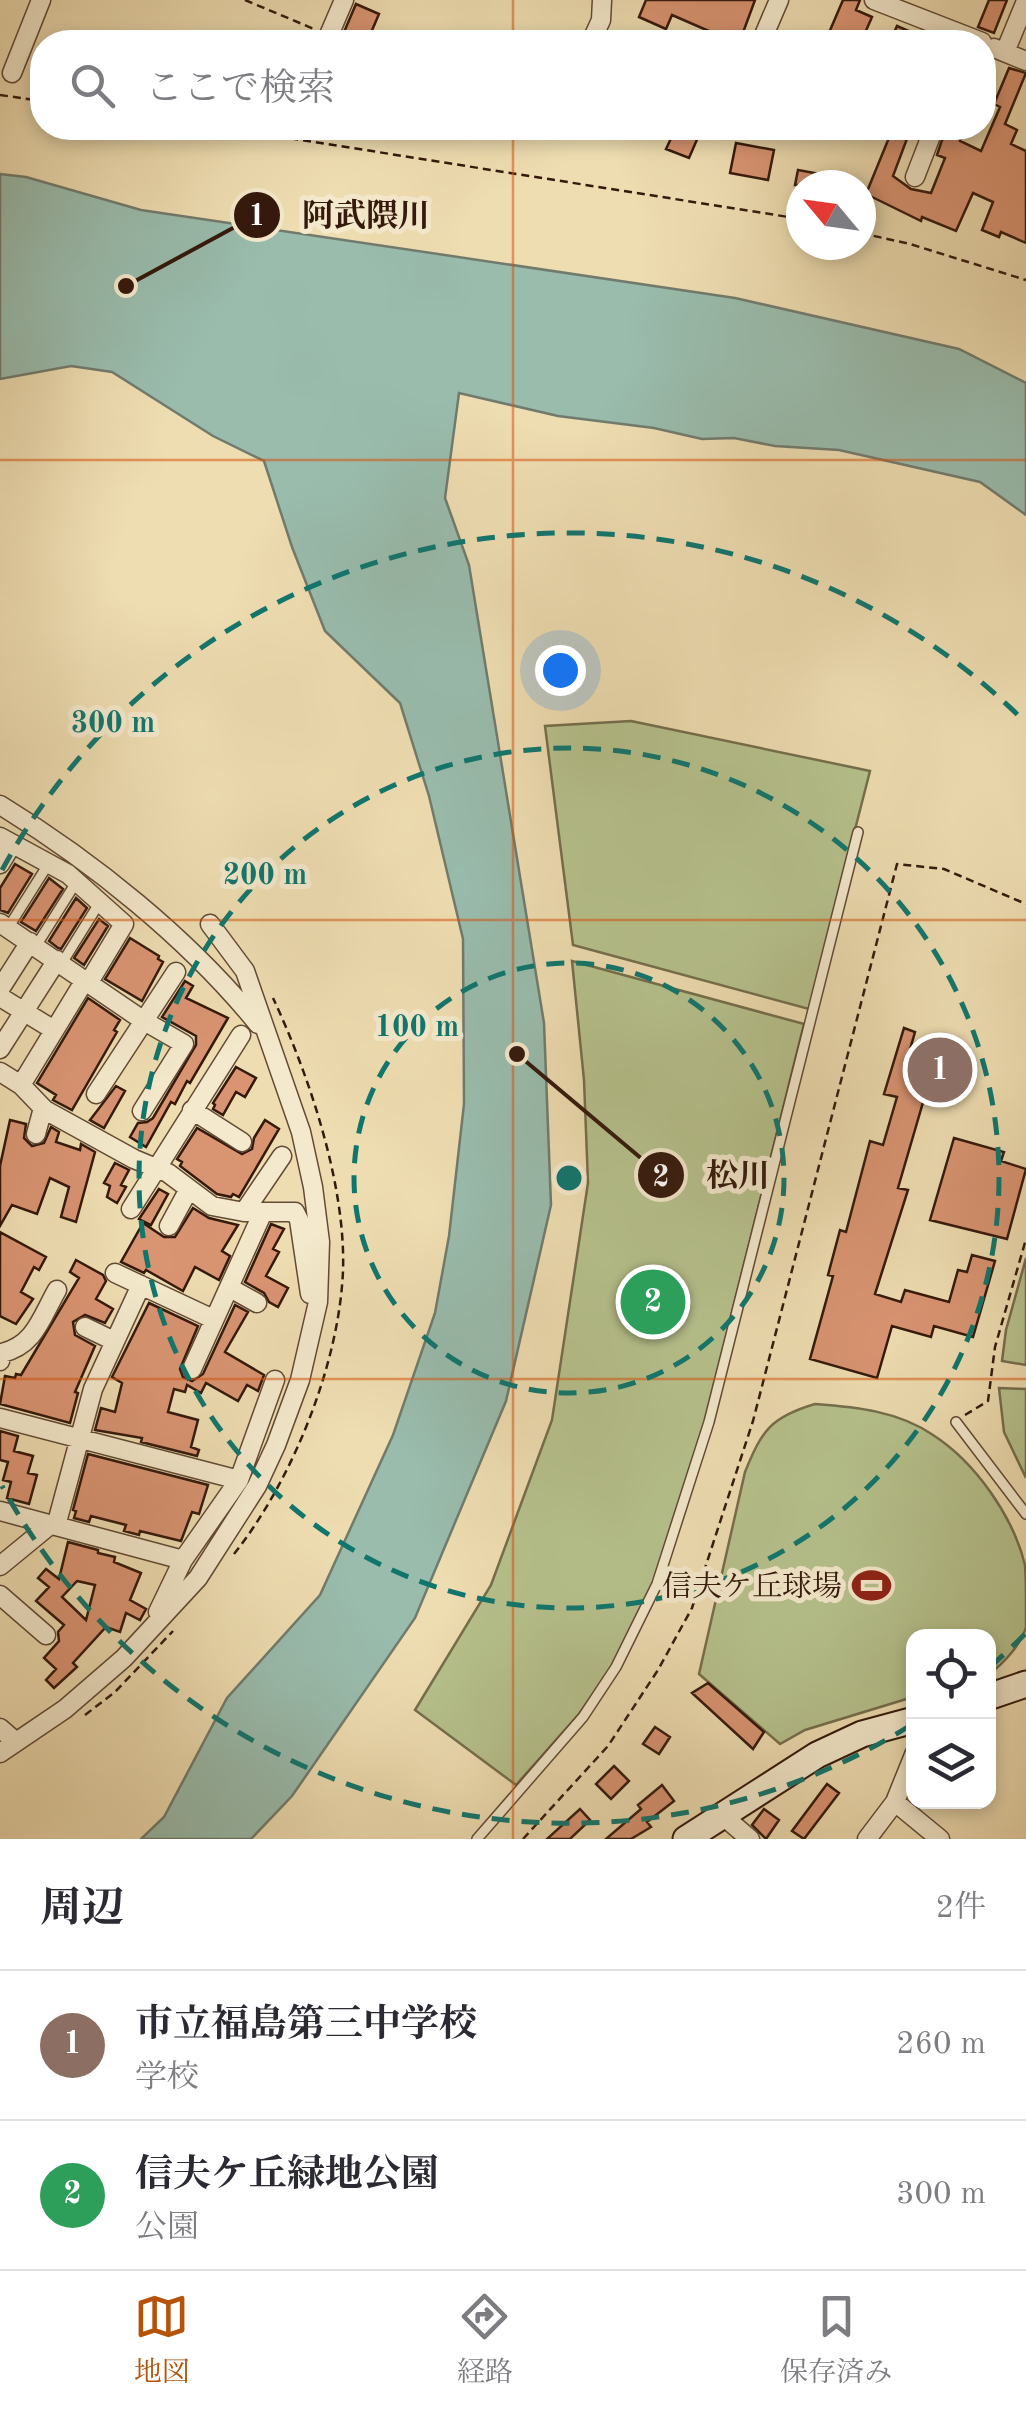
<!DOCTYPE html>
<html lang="ja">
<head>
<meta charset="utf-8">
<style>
	:root { --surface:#fff; --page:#f7f7f7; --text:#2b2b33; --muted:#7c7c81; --line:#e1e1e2; --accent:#b45309 }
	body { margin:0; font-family:"Old Standard TT","Noto Serif JP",serif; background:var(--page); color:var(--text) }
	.controls { position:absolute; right:30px; bottom:30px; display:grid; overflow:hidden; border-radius:20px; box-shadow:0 5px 15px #0003 }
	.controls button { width:90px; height:90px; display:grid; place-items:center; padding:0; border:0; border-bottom:2px solid var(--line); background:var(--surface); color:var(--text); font:50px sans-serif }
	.compass { position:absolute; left:786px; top:170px; width:90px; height:90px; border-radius:50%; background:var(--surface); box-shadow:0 5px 15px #0003; rotate:299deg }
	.you { position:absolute; left:560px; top:670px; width:35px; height:35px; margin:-25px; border:8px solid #fff; border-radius:50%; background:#1a73e8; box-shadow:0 0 0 15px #1a73e833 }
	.badge { display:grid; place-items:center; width:65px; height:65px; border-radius:50%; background:var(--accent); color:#fff; font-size:32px; font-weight:700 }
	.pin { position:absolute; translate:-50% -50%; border:5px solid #fff; box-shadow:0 2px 10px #0006 }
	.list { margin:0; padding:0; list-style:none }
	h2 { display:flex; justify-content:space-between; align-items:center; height:130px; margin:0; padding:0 40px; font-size:42px }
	h2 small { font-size:32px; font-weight:400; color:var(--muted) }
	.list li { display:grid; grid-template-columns:65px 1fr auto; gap:30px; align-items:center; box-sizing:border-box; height:150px; padding:0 40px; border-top:2px solid var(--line) }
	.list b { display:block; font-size:38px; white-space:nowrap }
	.list p { margin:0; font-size:32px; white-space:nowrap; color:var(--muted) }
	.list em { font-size:32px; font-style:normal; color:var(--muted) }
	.icon { flex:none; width:55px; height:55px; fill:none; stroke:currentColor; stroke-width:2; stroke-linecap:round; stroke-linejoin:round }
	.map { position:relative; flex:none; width:1026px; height:1839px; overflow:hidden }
	.search { position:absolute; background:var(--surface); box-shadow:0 5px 15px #0003; left:30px; right:30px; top:30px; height:110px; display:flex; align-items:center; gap:25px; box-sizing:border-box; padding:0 35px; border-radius:40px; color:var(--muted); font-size:38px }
	.sheet { height:430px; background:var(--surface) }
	nav { display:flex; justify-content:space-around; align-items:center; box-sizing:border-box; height:140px; border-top:2px solid var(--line); background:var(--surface); font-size:28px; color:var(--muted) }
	nav a { display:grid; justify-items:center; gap:5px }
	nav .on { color:var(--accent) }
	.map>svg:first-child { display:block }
	.green { fill:#b6c28d; stroke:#756e4c; stroke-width:2.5 }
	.water { fill:#99bcad; stroke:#717b6d; stroke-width:2.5 }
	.building { fill:#d99472; stroke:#34190c; stroke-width:2.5; fill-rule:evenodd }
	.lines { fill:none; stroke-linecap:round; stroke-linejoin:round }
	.lane-casing { stroke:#624a35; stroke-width:12 }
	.street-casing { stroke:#624a35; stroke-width:21 }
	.secondary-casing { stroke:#34190c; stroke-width:29 }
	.path { stroke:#34190c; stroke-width:2.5; stroke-dasharray:8 5; stroke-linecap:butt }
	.lane { stroke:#f4e9cc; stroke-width:9 }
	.street { stroke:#f4e9cc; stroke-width:18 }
	.secondary { stroke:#f4e9cc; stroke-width:25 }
	.grid { fill:none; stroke:#d6530c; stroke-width:2.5; stroke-opacity:0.55 }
	.ring { fill:none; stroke:#0f766e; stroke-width:5; stroke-dasharray:18 12 }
	.labels { text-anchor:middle; stroke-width:10; stroke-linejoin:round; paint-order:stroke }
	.poi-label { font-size:30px; fill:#34190c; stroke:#f4e9cc; text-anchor:end }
	.centre { fill:#0f766e; stroke:#f4e9cc; stroke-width:5 }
	.ring-label { font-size:30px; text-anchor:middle; font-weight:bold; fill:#0f766e; stroke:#f4e9cc; stroke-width:10; stroke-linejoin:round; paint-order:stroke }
	.leader { fill:none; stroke:#34190c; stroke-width:4 }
	.callout-dot { fill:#34190c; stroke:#f4e9cc; stroke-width:4 }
	.mark-label { font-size:30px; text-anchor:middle; font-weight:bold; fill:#fff }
	.callout-label { font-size:32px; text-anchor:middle; font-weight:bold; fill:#34190c; stroke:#f4e9cc; stroke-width:10; stroke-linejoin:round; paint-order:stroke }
</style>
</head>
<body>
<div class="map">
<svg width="1026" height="1839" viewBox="0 0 1026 1839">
	<rect width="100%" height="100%" fill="#eeddb1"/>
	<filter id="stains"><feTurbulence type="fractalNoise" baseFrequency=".002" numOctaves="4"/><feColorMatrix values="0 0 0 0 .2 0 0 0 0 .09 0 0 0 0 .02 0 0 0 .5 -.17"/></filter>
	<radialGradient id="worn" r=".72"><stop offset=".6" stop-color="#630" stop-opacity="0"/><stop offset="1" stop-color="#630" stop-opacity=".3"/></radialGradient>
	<path class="green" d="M631,721l239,50 -61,238 -236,-64 -28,-219z
		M572,961l232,63 -99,397 -52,162 -41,83 -33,48 -63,71 -101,-75 76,-125 61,-165 36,-237 -4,-103z
		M1026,1258v107l-24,-4 4,-31z
		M999,1388l27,1v89l-22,-46z
		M815,1404c41,3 83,7 118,31 42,27 80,81 92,130 1,12 1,26 1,39 0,6 0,16 0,23 -5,18 -23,37 -37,47l-1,-38h-74l-1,61 -108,33 -25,14 -81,-70 46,-202c17,-42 26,-55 70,-68z"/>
	<path class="water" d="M0,174l26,3 115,33 594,88 224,51 67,34v132l-46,-33 -141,-32 -64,-4 -41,-8 -32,1 -48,-11 -96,-12 -99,-23 -14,105 24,67 75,458 7,182 -45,196 -91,217 -123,178 -41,43h-110l23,-22 63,-119 93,-103 73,-160 42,-122 14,-77 15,-132 -1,-165 -34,-143 -29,-93 -75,-72 -33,-84 -28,-86 -51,-25 -101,-64 -41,-6 -71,13z"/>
	<path class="building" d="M646,0h109l-14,38 -3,-2 -3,6h-20l3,-7 -46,-20 -6,14 -27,-12z
		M843,0h17l-4,10 16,7 -11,25h-36z
		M989,0h18l-13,33 -16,-6z
		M356,4l23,10 -12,28 -23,-10z
		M897,26l32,14 2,-4 15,6h-56z
		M1009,68l17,5 -21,51 12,6 -6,14 15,7v92l-25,-11 -2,5 -17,-7 11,-28 -20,-9 -17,38 -34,-14 -1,4 -55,-27 27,-66h18l-18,48 18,13 20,4 14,-35 -8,-3 9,-27h20l-6,13 21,10 19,-44 -6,-3z
		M676,128h26l-13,30 -23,-9z
		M736,143l38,7 -6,30 -38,-7z
		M798,170l49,9v6h-52z
		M15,864l17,10 -24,39 -8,-3v-22z
		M49,878l14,11 -27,42 -15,-9z
		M76,898l11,10 -26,41 -3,-1 -9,-7z
		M99,919l9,7 -24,39 -10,-7z
		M130,938l29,18 -1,3 5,3 -21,39 -37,-22z
		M185,981l8,5 -7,12 42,20 -38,65 -3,-2 -12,23 -4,-2 -25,45 -16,-10 8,-14 9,-1 6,-4 43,-73v-9l-34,-19z
		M88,998l32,22 -6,10 3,2 -45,78 -19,-10 3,-5 -19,-12z
		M904,1028l11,4 -8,28 26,8 -35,120 10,2 -33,104 26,8 4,-12 44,12 9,-32 9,2 5,-17 23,6 -22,76 -39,-11 -3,11 -39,-11 -15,52 -67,-19 23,-83 -5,-1 12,-45 6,2 24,-91 13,4 14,-48 -13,-3z
		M236,1067l20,11 -11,19 -9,-5 -13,23 -10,-6 2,-4 -2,-2z
		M116,1086l9,5 -21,37 -14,-8z
		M10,1120l16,4 -2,14 8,8 12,-3 7,-16 8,5 -3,10 24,8 1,-6 14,8 -19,70 -15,-5 8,-30 -19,-9 -13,36 -25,-9 -12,21v-60z
		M265,1120l14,9 -40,68 -6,-3 -2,3 -14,-3 -37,-28 2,-4 -5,-3 20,-31 45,26 10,-5 2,-11z
		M954,1138l50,14 -3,9 25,8 -19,70 -77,-19z
		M115,1163l14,7 -8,15 5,2 -9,16 -10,-6 3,-11 -6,-3z
		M159,1189l9,5 -17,31 -12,-6z
		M193,1208l16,10 29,7 -16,26 8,5 -11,24 -24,-13 -12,24 -37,-21 -2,3 -23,-11 22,-39 21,14h11z
		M271,1224l13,5 -11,20 6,3 -13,24 22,12 -10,19 -9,-5 -5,-9 -19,-11z
		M0,1232l46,25 -7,13 -5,-3 -13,25 12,7 -17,25 -16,-8z
		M76,1260l27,15 3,6 -10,18 17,10 -8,14 -20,-8 -12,7 2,13 20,11 -20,46 3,1 -8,30 -70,-19 5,-28 10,2 1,-4 5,1 58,-97 -9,-6z
		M149,1303l49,23 -18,43 3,8 9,4 11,-7 32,-69 13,7 -23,40 39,23 -6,16 -11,-6 -9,16 -32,-18 -5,10 -14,-8 -2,7 -11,-3 -6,23 30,8 -7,27 8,3 -2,6 -56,-14 1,-4 -47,-8 6,-22 14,4 7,-29 -10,-6z
		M0,1431l18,5 -4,15 19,5 -5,17 9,2 -8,29 -22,-6 4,-16 -8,-2 5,-18 -8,-2z
		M88,1454l120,31 -9,29 -7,-2 -11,29 -41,-10 -1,4 -15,-4 2,-6 -35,-9 -2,6 -15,-4 2,-7 -3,-1z
		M68,1542l30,8v3l17,4 -1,5 27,11 -11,27 16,9 -6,11 -14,-7 -6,19 -14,-5 -33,36 4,4 -23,21 -8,-8 10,-11 -12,-11 15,-17 -1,-9 6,-7 -28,-24 13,-14 -11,-9 8,-9 13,10zM77,1581l18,4 -9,35 -24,-23z
		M708,1683l56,49 -11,17 -61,-56z
		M655,1727l15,10 -11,17 -16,-10z
		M614,1766l15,15 -18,18 -15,-15z
		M827,1784l12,9 -35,46 -12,-8z
		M662,1785l12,16 -27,21 4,5 -20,12h-25l35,-30 -3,-4z
		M580,1809l10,11 -20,19h-23z
		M764,1809l15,11 -13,19 -14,-14z"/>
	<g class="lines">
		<defs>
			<path id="lane" d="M8,928l41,-65
				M36,946l41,-65
				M62,963l38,-61
				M956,1422l70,92
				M477,1839l106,-122 33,-50 41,-83 52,-162 149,-590"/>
			<path id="street" d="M874,0l108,42
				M326,42l18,-42
				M591,42l10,-22 1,-20
				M761,42l18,-42
				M994,48l32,13
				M1005,52l21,-51
				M12,73l29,-73
				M548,128h4
				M915,177l19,-49
				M0,805c93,57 188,133 258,219
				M0,837l68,37 56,50 -35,58
				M0,864l12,-20
				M0,923l144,98 40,23 -42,67
				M0,989l30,-47
				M0,997l54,33
				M0,1049l57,-89
				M0,1072l21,13 24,25 89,49 34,14 44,33 32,6h51l4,8 11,74
				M21,1085l64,-105
				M96,1094l80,-122
				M192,1110l50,32
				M36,1134l7,-26
				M131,1209l110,-174
				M244,1212l38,-56
				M169,1226l20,-37
				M115,1273l98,46
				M230,1288l27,15
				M85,1327l29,14
				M0,1361l2,-8c33,-8 39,-35 55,-63
				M192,1369l71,-157
				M0,1418l239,62 -56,80 -25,52
				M239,1480l36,-100
				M0,1511l183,49
				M56,1526l37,-137 48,-104
				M0,1566l50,-41
				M0,1595l46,40
				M0,1728l16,14
				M0,1753l65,-44 59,-51 74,-80 59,-92 19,-41 24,-65 18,-78 2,-60 -7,-55 -12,-55 -56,-161 -35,-47
				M895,1802l45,37
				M722,1815l28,24
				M867,1839l28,-37 19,-47"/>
			<path id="secondary" d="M988,1697l38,-13
				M686,1839l131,-84 45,-21 52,-14"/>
		</defs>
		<use href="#lane" class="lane-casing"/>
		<use href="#street" class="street-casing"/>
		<use href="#secondary" class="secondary-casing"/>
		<path class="path" d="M245,0l69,29
			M0,95l42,6
			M226,128l575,91
			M861,233l49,11 116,36
			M965,1415l23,-14 7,-54 31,-108
			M234,1554c58,-73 105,-189 109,-283 3,-86 -34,-196 -70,-273
			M85,1715l30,-23 58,-61
			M523,1839l85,-93 50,-76 34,-62 61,-187 144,-557 47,5 82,35"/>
		<use href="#lane" class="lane"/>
		<use href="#street" class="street"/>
		<use href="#secondary" class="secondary"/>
	</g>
	<path class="grid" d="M513,0v42M513,128v1711M0,460h1026M0,920h1026M0,1379h1026"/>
	<g class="ring">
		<circle cx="569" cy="1178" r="215"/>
		<circle cx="569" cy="1178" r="430"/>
		<path d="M1025 1634A645 645 0 0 1 992 1665M911 1725A645 645 0 0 1 2 1486M2 870A645 645 0 0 1 1025 722"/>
	</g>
	<defs>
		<symbol id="stadium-bare" viewBox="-9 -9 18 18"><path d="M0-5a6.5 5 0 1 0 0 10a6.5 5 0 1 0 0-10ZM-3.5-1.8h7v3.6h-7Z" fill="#8f2418" stroke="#f4e9cc" stroke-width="2.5" paint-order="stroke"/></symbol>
	</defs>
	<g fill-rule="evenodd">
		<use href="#stadium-bare" x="844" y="1558" width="55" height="55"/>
	</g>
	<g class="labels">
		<g class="poi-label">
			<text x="842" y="1596">信夫ケ丘球場</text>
		</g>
	</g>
	<circle cx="569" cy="1178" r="15" class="centre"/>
	<g class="ring-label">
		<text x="113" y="732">300 m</text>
		<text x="265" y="884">200 m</text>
		<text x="417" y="1036">100 m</text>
	</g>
	<path class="leader" d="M126 286L257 215M517 1054L661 1175"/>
	<g class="callout-dot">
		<circle cx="126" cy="286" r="10"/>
		<circle cx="517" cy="1054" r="10"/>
		<circle cx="257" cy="215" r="25"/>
		<circle cx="661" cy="1175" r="25"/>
	</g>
	<g class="mark-label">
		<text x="257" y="225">1</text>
		<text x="661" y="1186">2</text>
	</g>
	<g class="callout-label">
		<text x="366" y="226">阿武隈川</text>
		<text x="738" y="1186">松川</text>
	</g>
	<rect width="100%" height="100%" filter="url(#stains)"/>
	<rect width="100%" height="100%" fill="url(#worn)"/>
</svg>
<div class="controls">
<button><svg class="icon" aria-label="locate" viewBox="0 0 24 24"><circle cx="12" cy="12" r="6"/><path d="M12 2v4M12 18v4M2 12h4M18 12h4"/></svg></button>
<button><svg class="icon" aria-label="layers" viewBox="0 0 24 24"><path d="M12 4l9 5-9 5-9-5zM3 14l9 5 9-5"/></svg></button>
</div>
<svg class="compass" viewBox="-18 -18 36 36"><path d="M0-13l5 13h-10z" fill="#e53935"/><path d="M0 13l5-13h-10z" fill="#7c7c81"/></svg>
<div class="you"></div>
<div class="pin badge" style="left:940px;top:1070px;background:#8d6e63">1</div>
<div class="pin badge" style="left:653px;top:1302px;background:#2e9e5b">2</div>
<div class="search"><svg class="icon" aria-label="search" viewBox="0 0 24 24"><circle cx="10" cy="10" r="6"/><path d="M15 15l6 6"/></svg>ここで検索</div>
</div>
<section class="sheet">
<h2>周辺<small>2件</small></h2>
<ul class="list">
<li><span class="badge" style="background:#8d6e63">1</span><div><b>市立福島第三中学校</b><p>学校</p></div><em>260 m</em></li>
<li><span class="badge" style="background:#2e9e5b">2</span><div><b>信夫ケ丘緑地公園</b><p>公園</p></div><em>300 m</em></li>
</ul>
</section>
<nav>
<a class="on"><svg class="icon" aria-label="map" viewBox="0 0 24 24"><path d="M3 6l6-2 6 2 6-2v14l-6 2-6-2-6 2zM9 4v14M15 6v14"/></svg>地図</a>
<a><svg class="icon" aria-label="directions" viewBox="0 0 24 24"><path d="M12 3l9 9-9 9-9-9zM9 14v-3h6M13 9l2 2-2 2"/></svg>経路</a>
<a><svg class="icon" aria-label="saved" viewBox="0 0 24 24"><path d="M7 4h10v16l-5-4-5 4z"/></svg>保存済み</a>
</nav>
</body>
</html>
